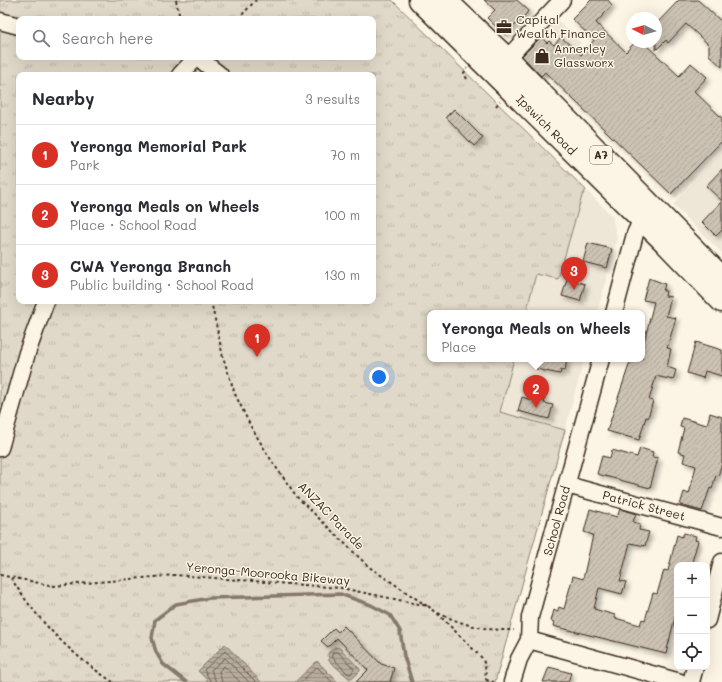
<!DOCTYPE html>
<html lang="en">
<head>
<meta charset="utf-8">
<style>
	:root { --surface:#fff; --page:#f7f7f7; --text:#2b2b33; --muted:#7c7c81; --line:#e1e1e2; --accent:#d93025 }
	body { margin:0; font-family:Mali,sans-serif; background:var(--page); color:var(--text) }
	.controls { position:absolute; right:12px; bottom:12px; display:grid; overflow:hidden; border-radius:8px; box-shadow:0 4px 16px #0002 }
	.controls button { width:36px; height:36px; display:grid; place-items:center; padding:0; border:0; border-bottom:1px solid var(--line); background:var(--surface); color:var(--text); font:20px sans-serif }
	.compass { position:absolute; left:626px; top:12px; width:36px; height:36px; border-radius:50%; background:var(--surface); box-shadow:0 4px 16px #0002; rotate:276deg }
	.you { position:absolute; left:379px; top:377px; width:14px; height:14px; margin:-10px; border:3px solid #fff; border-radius:50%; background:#1a73e8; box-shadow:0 0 0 6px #1a73e833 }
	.badge { display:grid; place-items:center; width:26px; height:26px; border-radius:50%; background:var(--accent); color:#fff; font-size:13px; font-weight:700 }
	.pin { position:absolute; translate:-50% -33px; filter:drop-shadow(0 1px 2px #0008) }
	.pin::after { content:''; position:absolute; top:21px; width:14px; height:12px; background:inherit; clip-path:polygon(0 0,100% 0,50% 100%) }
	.popup { position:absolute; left:427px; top:310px; width:218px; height:52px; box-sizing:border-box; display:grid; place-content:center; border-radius:8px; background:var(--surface); filter:drop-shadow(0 1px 3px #0005); font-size:13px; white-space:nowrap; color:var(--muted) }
	.popup b { font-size:15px; color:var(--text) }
	.popup::after { content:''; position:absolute; left:50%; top:100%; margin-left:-8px; border:8px solid transparent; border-top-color:var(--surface) }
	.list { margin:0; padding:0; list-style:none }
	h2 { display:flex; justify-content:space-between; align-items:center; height:52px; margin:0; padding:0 16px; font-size:17px }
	h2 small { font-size:13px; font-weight:400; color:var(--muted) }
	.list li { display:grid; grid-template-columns:26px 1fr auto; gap:12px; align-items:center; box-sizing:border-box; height:60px; padding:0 16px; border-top:1px solid var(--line) }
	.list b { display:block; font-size:15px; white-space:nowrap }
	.list p { margin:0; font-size:13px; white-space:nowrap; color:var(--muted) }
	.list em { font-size:13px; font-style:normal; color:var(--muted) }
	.icon { flex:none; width:22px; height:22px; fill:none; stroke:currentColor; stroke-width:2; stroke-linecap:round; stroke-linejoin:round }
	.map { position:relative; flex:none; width:722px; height:682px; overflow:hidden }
	.search { position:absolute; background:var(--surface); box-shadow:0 4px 16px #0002; left:16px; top:16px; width:360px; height:44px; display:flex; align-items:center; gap:10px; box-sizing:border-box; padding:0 14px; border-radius:8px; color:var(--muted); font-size:15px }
	.panel { position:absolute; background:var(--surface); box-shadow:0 4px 16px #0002; left:16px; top:72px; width:360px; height:232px; border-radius:8px }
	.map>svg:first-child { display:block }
	.built { fill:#eee6d6 }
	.park { fill:url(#park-tufts); stroke:#8e8173; fill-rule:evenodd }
	.water { fill:url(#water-rules); stroke:#85796b }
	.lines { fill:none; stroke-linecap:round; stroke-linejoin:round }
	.shore { stroke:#6d5e51; stroke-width:1 }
	.stream { stroke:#85796b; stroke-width:3.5 }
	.building { fill:url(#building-hatch); stroke:#3b2a1e; filter:url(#shadow) }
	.minor-casing { stroke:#3b2a1e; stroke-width:19 }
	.highway-casing { stroke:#3b2a1e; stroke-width:25 }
	.path { stroke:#3b2a1e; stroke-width:2; stroke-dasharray:3 3; stroke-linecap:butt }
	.minor { stroke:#fcf5e5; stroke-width:16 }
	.highway { stroke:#fcf5e5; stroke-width:22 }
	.labels { text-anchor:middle; stroke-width:3; stroke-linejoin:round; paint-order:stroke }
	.shield { fill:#fcf5e5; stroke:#75675a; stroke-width:1 }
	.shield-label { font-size:11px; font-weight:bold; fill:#3b2a1e }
	.poi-label { font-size:12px; fill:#3b2a1e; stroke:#fcf5e5; text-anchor:start }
	.street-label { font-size:12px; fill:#3b2a1e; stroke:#fcf5e5 }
</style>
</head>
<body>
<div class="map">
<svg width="722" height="682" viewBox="0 0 722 682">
	<defs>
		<pattern id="park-tufts" width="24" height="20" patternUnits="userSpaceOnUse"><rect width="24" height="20" fill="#e0d8c8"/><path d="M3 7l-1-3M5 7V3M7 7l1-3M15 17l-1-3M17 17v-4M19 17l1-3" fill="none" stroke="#c1baab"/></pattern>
		<pattern id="water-rules" width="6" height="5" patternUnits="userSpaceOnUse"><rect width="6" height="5" fill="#b7ad9e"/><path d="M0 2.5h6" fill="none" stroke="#968d80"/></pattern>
		<pattern id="building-hatch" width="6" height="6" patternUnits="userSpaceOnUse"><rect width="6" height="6" fill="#ccc2b3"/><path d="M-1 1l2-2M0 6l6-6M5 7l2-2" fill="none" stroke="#b0a79a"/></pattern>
		<filter id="shadow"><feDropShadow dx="3.5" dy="3.5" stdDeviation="2" flood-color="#0004"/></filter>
	</defs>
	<rect width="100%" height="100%" fill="#fcf5e5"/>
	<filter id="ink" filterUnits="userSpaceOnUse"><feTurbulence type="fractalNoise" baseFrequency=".025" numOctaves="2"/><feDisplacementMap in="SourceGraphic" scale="8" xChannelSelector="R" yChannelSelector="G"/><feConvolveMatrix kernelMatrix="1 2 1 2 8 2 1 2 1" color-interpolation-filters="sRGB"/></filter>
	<g filter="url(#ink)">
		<path class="built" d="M557,20l24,23 -34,38 -25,-23z
			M722,150v103l-49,-48z
			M586,190l26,26 5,22 -20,75h-71l10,-39 22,5 24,-83z
			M514,359h70l-19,71 -65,-18z"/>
		<path class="park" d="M0,0h392l194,190 -4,6 -24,83 -22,-5 -10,39h-96v46h84l-14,53 65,18 -70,252h-495zM19,19h354v38h-354zM19,75h354v226h-354z"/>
		<path class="water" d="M225,644l36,38h-52l-11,-11z
			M335,647l5,1 20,21v2l-9,9 -22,-19 -1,-8z
			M317,661l21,21h-43z"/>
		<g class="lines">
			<path class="shore" d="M334,652h4l16,17 -3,5h-3l-15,-16 -1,-3z
				M211,682l-7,-12 21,-19 31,31
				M216,682l-5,-12 14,-12 24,24
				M222,682l-3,-11 5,-5 16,16
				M301,682l16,-15 15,15"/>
			<path class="stream" d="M186,682l-23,-18 -7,-12 -4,-14 3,-18 21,-16 34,-6 130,-4 31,11 19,10 10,16 4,25 8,26"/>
		</g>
		<path class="building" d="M484,0h33l11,10 -1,3 -22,22 -18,-17 8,-8z
			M591,0h17l4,5 -16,18 30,29 9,-10h8l36,34 12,-13 16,14 -13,14 28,27v23l-51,53 -126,-122 -4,4 -19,-20 19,-19 6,6 2,-2 5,4 7,-8 20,18 13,-15 -22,-21z
			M679,0h19l24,22v45l-13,-12v-10l-23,-21 -18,19 -2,-3 -10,10v-26z
			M454,109l29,29 -9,8 -28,-29z
			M722,169v61l-6,6 -14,-14 20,-21 -16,-15z
			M588,243l24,6 -5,19 -24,-6z
			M649,278l16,6 -2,7h3l-1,5 6,1 -5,19 10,2 -9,30 4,1 -4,18 9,3 -3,10 -17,-4 -7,24 4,1 -5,17 -2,-1 -7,23 -32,-9 24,-72h11v-9l12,-48 -11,-2z
			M567,279l18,5 -5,17 -18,-5z
			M696,342l26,8v26l-17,-5 -2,7 -16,-5z
			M539,359h28l-2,12 -4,-1 -1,4 -24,-5z
			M533,394l12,4 -1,5 9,2 -4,14 -31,-8 4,-14 10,3z
			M710,413l12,4v46l-4,13 -2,-1 -4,14 -2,-1 -8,23 -22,-6 4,-13 5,2 7,-28 -13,-4 2,-8 -7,-2 6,-24 -4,-1 2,-9 25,7z
			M640,448l13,4 -1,5 6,1 -8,30 -53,-14 5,-18 8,2 2,-8 25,7z
			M590,509l27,8 3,-8 16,5 -3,8 7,2 -1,6 10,2 -4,14 -15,-3 -10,38 6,1 -4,12 -23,-6 -5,21 21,6v3l25,7 2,-6 3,1 8,-27 4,1 7,-24 4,1 9,-36 5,2 2,-4 12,3 -1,4 3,1 -7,24h-14v44l-11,45 -113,-28 1,-4 -3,-1 3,-11 3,2 2,-5 5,2 9,-33 10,3 10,-44 -9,-3z
			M344,626l37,38 13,4 -4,14h-34l12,-12 -31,-32 -9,9 -7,-6 13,-13 4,4z
			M549,667l22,6 -3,9h-25z"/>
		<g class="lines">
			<defs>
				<path id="minor" d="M0,21l19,5
					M197,57l23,18
					M499,67l63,-67
					M180,75l17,-18
					M614,313l21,-79 11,-24
					M0,448l27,-95 19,-52
					M567,485l155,42
					M707,620l15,-58
					M529,640l151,42
					M512,682l7,-23 10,-19 1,-23 71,-258
					M691,682l4,-15"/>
				<path id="highway" d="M420,0l245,242 57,59
					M445,0l62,59 215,219"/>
			</defs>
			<use href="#minor" class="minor-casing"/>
			<use href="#highway" class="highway-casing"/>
			<path class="path" d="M176,0l4,19
				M238,19l18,-19
				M467,79l-3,-6 3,-5
				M496,106l4,-5
				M211,301l12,56 12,37 16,33 22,36 24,34 72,70 58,39
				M0,575l54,11 122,-11 165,13 87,18 8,6 46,46 3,7 1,15
				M11,578c26,42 60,77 102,104
				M438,613c25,12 49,18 76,17
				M486,680l8,2"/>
			<use href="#minor" class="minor"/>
			<use href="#highway" class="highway"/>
		</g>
	</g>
	<defs>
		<symbol id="office-bare" viewBox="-9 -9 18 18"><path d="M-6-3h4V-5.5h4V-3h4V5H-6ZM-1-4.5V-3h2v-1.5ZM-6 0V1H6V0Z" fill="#3b2a1e" stroke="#fcf5e5" stroke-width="2.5" paint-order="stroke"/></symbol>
		<symbol id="shop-bare" viewBox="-9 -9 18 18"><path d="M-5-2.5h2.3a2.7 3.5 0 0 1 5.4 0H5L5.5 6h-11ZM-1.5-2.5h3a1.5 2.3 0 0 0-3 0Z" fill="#3b2a1e" stroke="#fcf5e5" stroke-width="2.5" paint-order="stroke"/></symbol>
	</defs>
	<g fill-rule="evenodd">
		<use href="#office-bare" x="493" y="16" width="22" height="22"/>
		<use href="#shop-bare" x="531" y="45" width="22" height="22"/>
	</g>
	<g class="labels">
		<rect class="shield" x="590" y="146" width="22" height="18" rx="3"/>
		<g class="shield-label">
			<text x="601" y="159">A7</text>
		</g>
		<g class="poi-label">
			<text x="516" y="24">Capital<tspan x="516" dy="14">Wealth Finance</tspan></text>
			<text x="554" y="53">Annerley<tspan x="554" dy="14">Glassworx</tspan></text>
		</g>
		<g class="street-label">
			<text transform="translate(546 125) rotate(45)" y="4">Ipswich Road</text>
			<text transform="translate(644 506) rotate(15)" y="4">Patrick Street</text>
			<text transform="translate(331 516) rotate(46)" y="4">ANZAC Parade</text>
			<text transform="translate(557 521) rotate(-75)" y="4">School Road</text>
			<text transform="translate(268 574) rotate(5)" y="4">Yeronga-Moorooka Bikeway</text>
		</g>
	</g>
</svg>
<div class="controls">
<button>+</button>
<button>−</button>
<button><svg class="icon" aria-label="locate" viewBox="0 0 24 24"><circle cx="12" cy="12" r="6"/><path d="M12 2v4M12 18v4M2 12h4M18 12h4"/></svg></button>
</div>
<svg class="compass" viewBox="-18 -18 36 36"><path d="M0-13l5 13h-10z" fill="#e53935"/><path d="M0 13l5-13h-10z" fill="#7c7c81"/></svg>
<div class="you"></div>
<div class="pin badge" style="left:257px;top:357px">1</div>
<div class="pin badge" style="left:536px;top:408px">2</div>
<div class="popup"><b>Yeronga Meals on Wheels</b>Place</div>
<div class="pin badge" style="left:574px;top:290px">3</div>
<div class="search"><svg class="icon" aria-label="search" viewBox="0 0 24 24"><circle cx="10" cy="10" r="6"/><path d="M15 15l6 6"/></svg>Search here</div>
<section class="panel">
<h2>Nearby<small>3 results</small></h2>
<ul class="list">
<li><span class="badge">1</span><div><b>Yeronga Memorial Park</b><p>Park</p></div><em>70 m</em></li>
<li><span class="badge">2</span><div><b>Yeronga Meals on Wheels</b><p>Place · School Road</p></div><em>100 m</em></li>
<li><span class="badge">3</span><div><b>CWA Yeronga Branch</b><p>Public building · School Road</p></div><em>130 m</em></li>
</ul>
</section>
</div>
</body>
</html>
